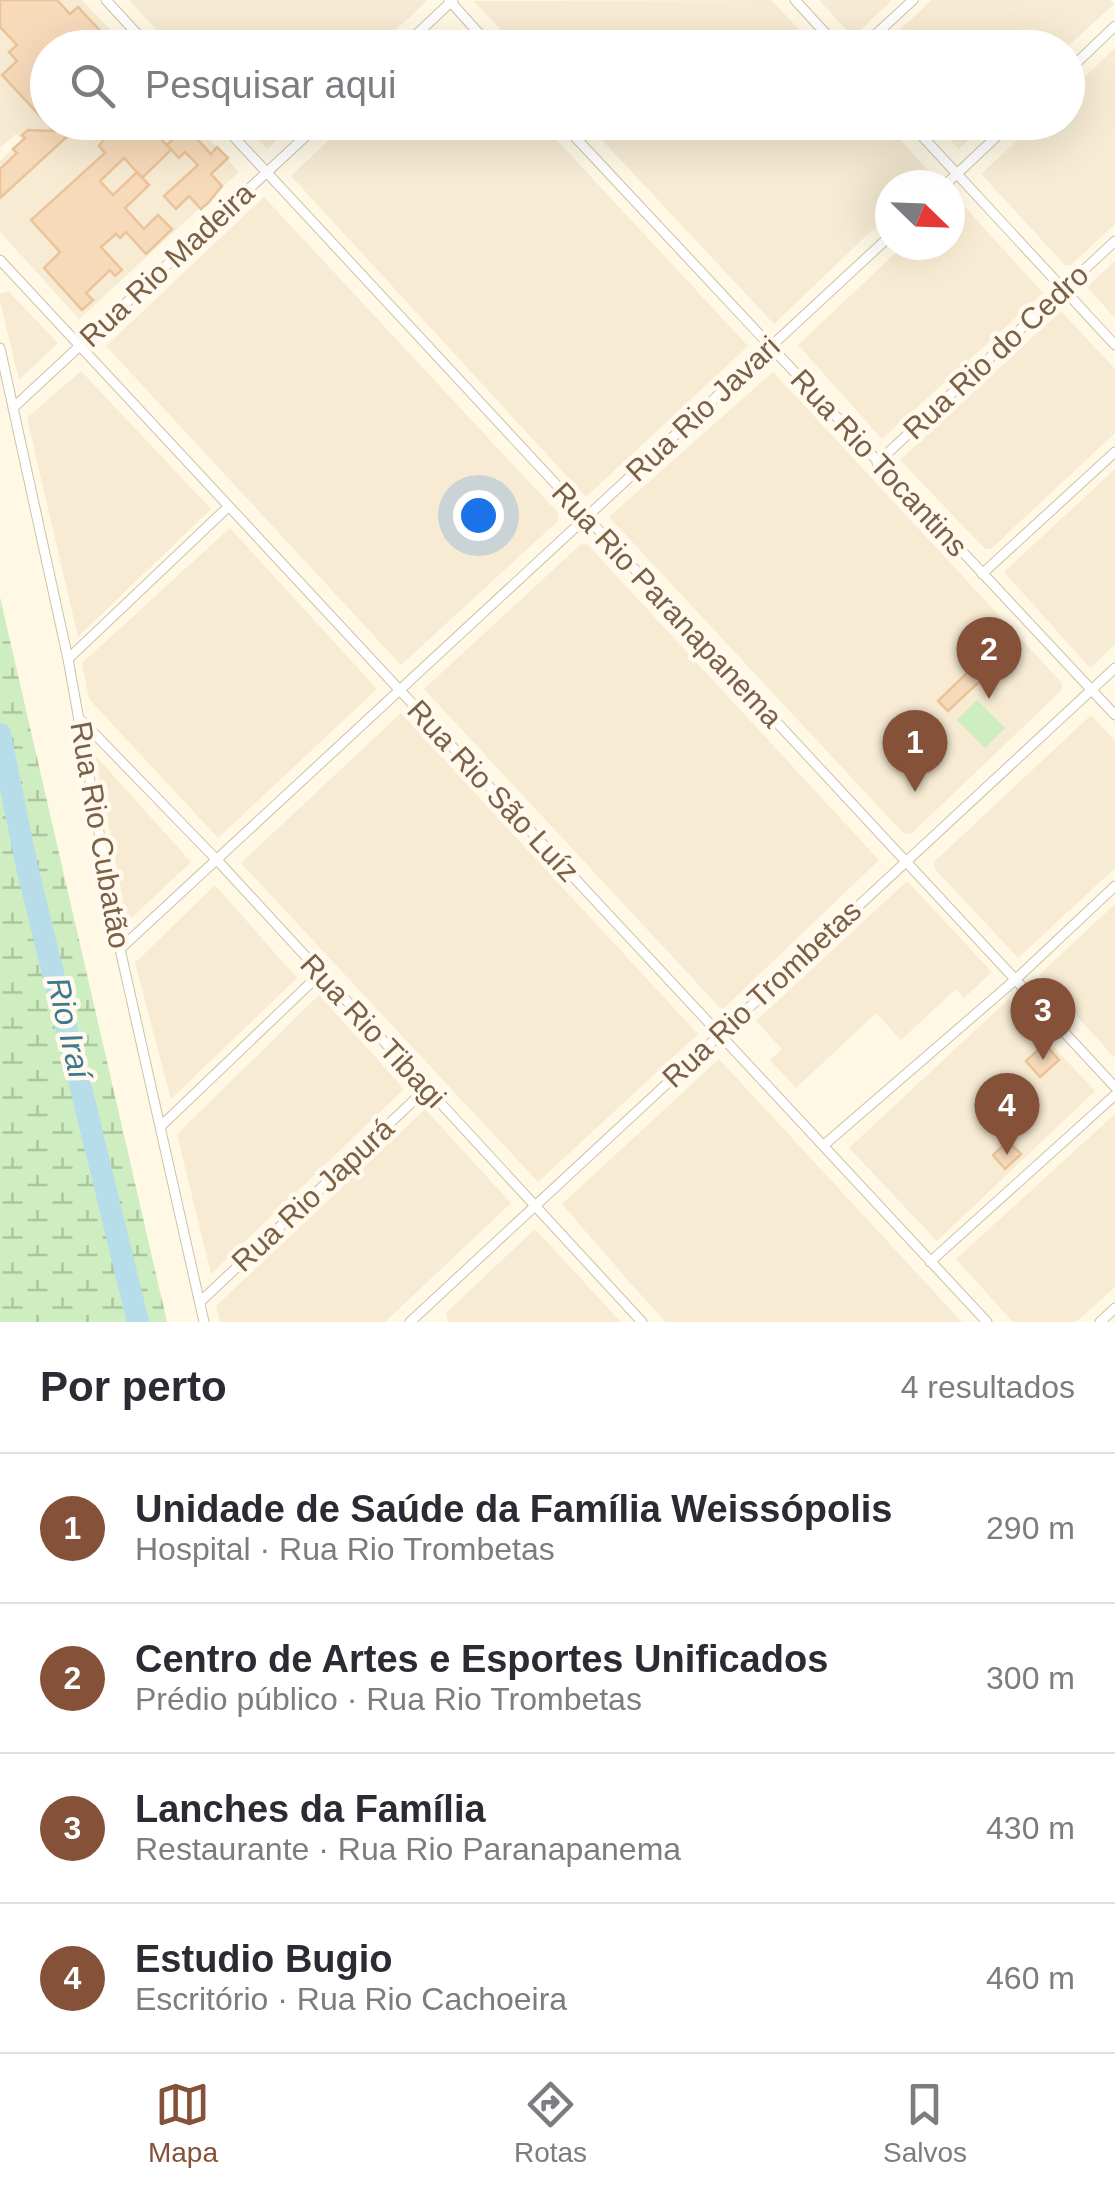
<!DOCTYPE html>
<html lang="pt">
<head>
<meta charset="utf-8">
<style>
	:root { --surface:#fff; --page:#f7f7f7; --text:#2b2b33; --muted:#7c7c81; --line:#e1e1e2; --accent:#855138 }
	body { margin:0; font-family:Arial,sans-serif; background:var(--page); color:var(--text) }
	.compass { position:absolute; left:875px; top:170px; width:90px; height:90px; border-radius:50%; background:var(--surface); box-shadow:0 10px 40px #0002; rotate:113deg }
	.you { position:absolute; left:478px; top:515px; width:35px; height:35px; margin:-25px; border:8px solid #fff; border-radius:50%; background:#1a73e8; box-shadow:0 0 0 15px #1a73e833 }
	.badge { display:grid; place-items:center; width:65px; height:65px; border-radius:50%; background:var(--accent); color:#fff; font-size:32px; font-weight:700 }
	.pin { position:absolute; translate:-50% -82px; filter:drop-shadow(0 2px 5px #0008) }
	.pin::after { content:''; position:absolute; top:52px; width:35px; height:30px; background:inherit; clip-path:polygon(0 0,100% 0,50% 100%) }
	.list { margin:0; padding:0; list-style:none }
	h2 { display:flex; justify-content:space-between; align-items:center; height:130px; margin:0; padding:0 40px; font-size:42px }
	h2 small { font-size:32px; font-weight:400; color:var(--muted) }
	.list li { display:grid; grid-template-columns:65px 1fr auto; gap:30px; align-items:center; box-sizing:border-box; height:150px; padding:0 40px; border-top:2px solid var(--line) }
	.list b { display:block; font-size:38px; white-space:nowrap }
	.list p { margin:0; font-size:32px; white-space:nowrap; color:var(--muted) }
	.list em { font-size:32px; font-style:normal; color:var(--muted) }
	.icon { flex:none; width:55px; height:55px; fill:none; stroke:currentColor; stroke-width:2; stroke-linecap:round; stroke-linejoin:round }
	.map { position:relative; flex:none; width:1115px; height:1322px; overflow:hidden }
	.search { position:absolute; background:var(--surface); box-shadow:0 10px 40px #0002; left:30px; right:30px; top:30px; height:110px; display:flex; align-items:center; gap:25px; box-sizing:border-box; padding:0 35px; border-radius:55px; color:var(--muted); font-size:38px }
	.sheet { height:730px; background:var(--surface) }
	nav { display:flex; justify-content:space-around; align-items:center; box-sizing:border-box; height:140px; border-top:2px solid var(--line); background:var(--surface); font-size:28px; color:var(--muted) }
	nav a { display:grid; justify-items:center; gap:5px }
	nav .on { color:var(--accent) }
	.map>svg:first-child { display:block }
	.residential { fill:#f7ebd3 }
	.grass { fill:#ceeec2 }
	.wetland { fill:url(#wetland-marsh) }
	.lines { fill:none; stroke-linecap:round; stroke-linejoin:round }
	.river { stroke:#b7dcea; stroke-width:22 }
	.building { fill:#f7daba; stroke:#ebc399; stroke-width:2.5 }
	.minor-casing { stroke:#d1c0a9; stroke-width:11 }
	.minor { stroke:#fff; stroke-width:9 }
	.labels { text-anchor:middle; stroke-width:9; stroke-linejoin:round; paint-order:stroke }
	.street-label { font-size:30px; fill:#7a6047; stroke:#fffaed }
	.water-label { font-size:32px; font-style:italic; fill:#3e7890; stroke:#fffaed }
</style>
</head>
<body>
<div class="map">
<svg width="1115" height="1322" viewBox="0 0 1115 1322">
	<defs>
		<pattern id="wetland-marsh" width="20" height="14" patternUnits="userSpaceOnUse" patternTransform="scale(2.5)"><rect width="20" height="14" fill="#ceeec2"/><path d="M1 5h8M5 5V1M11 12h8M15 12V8" fill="none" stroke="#acc49f"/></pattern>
	</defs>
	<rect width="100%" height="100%" fill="#fef8e5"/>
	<path class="residential" d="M0,0h82l45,47 -79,1v74l147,1 44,49 -160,147 -79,-87v-71l22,-21 -6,-6 -16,14z
		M129,0h298v1l-50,46 -204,1z
		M771,0l45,47h-299l-43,-46z
		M819,0h73l-39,37z
		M932,0h179l3,4 -47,43h-186z
		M1115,48v176l-44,41h-6l-84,-91 55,-51 32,-1v-29z
		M242,123h54l-29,26z
		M347,123h194l207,223 -162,151 -295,-321z
		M586,123h299l46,51 -12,11h-29v28l-116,111z
		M934,123h53l-28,26z
		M264,197l294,316v8l-157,144 -295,-319z
		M956,197l87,96 -161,146 -84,-94 106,-100h46v-43z
		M1115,261v57l-28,-31z
		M8,291l50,52 -39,37 -19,-79v-7z
		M1061,311l54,58v64l-124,116h-6l-85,-89z
		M81,371l130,138 -133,128 -51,-219z
		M773,372l289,311v7l-151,144 -8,-1 -294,-316z
		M1115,469v175l-25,24 -86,-96z
		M230,528l147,161 -159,149 -129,-139 -7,-36z
		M581,544l7,1 291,315 -157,150 -298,-321z
		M401,713l297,321 -160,148 -297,-319z
		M1091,715l24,26v127l-97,90 -83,-89 -1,-7z
		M95,755l96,107 -64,60z
		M907,881l85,91 -28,26 -8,-9 -55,51 -25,-27 -80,75 -26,-28 12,-11 -26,-28z
		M215,885l82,93 -126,121 -36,-136z
		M1115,904v154l-76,-83z
		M319,995l85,94 -193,185 -34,-140z
		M1009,999l86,92 -158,150 -88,-93z
		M719,1059l135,146 108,117h-296l-34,-37 -70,-81z
		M425,1109l86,94 -126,119h-165l-4,-16z
		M1115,1114v173l-39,35h-63l-57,-63z
		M535,1229l86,93h-173l-2,-9z"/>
	<path class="grass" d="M977,700l28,28 -20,20 -28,-28z"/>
	<path class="wetland" d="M0,597l167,725h-167z"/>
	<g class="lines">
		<path class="river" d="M0,734l27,133 111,455"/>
	</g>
	<path class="building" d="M0,0h57l13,14 8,-7 38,41h-68v74h35l-83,76v-29l17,-16 -4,-4 12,-11 -3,-3 6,-5 26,1 -52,-56 15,-14 -8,-9 8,-7 -17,-18z
		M102,122h53l-5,5 21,23 -29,28 -18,-20 -24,23 13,14 24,-23 12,13 -24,23 19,21 14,-14 14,14 -26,25 -20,-22 -6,6 -4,-4 -15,13 21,23 -7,6 -5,-6 -24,23 7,7 -11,10 -38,-42 16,-16 -29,-32 74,-67 -6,-7 11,-15z
		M190,122l15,11 -7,7 13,14 6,-7 11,11 -17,16 11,12 -14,17 -7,6 -12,-13 -13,13 -12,-13 34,-31 -13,-13 -6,6 -12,-13z
		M1001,640l11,11 -64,60 -10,-10z
		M1045,1044l14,16 -19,17 -14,-16z
		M1008,1141l13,13 -16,15 -12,-14z"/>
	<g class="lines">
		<defs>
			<path id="minor" d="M106,0l44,48
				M449,0l43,48
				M795,0l44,48
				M402,48l51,-48
				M861,48l52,-48
				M1068,71l47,-45
				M220,122l895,965
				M561,122l554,593
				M909,122l206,223
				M945,185l67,-63
				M0,260l987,1062
				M0,348l68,311 52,290 84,373
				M13,408l308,-286
				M877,463l238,-222
				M982,574l133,-122
				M68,659l160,-152
				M82,721l135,139 425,462
				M120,949l770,-713
				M160,1127l160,-153
				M824,1145l191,-165 100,-94
				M930,1262l185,-167
				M200,1302l226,-213
				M410,1322l705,-654
				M1100,1322l15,-14"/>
		</defs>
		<use href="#minor" class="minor-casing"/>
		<use href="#minor" class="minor"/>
	</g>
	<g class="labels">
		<g class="street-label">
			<text transform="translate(167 265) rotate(-43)" y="10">Rua Rio Madeira</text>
			<text transform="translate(996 352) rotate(-43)" y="10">Rua Rio do Cedro</text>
			<text transform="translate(703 409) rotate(-43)" y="10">Rua Rio Javari</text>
			<text transform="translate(879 463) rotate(47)" y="10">Rua Rio Tocantins</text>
			<text transform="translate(667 605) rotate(47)" y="10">Rua Rio Paranapanema</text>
			<text transform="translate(493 791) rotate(47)" y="10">Rua Rio São Luíz</text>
			<text transform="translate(100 835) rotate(80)" y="10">Rua Rio Cubatão</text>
			<text transform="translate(762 994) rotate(-43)" y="10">Rua Rio Trombetas</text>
			<text transform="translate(373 1031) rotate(47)" y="10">Rua Rio Tibagi</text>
			<text transform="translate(313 1195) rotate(-43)" y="10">Rua Rio Japurá</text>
		</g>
		<g class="water-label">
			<text transform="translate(69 1028) rotate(77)" y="11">Rio Iraí</text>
		</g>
	</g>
</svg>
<svg class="compass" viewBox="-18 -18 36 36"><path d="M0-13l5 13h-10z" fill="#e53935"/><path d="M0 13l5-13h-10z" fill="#7c7c81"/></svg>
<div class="you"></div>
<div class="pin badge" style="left:915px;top:792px">1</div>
<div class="pin badge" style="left:989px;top:699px">2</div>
<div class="pin badge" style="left:1043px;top:1060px">3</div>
<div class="pin badge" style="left:1007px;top:1155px">4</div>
<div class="search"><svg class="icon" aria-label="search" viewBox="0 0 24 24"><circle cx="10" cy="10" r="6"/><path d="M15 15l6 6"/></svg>Pesquisar aqui</div>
</div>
<section class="sheet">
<h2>Por perto<small>4 resultados</small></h2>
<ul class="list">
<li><span class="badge">1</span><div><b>Unidade de Saúde da Família Weissópolis</b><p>Hospital · Rua Rio Trombetas</p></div><em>290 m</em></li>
<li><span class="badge">2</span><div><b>Centro de Artes e Esportes Unificados</b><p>Prédio público · Rua Rio Trombetas</p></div><em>300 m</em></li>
<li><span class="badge">3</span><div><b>Lanches da Família</b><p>Restaurante · Rua Rio Paranapanema</p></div><em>430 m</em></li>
<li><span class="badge">4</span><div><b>Estudio Bugio</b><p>Escritório · Rua Rio Cachoeira</p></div><em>460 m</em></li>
</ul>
</section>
<nav>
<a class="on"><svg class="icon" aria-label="map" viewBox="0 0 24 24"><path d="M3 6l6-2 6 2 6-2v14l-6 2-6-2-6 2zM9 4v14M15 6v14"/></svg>Mapa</a>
<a><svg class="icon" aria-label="directions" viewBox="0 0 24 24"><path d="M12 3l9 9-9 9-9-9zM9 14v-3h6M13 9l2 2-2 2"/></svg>Rotas</a>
<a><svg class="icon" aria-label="saved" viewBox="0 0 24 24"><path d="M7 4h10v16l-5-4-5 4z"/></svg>Salvos</a>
</nav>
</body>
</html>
